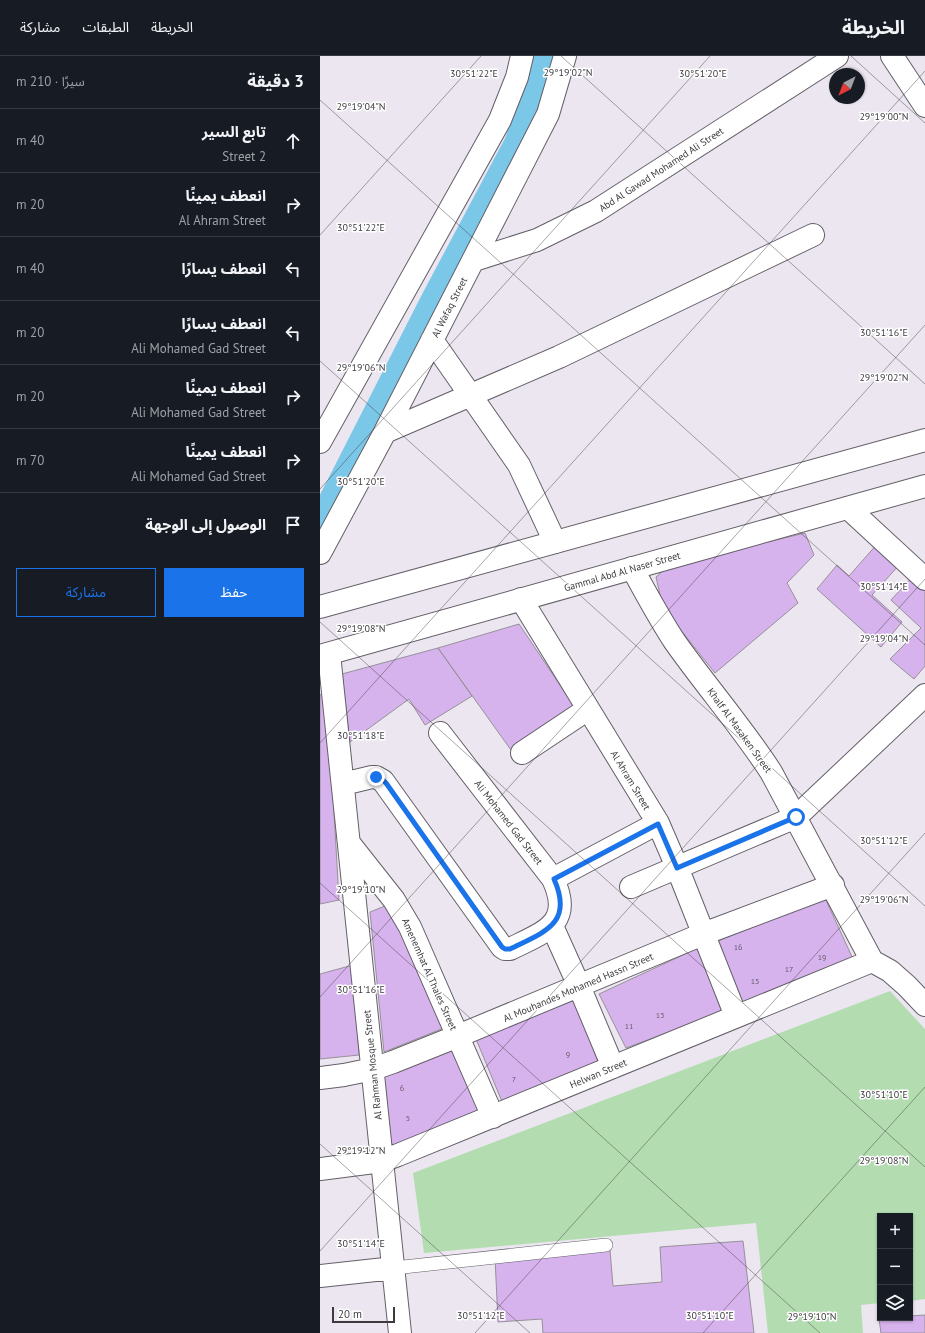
<!DOCTYPE html>
<html lang="ar">
<head>
<meta charset="utf-8">
<style>
	:root { --surface:#171b24; --page:#242831; --text:#f1f3f6; --muted:#9ea1a6; --line:#363941; --accent:#1a73e8 }
	body { margin:0; font-family:"PT Sans","Noto Sans Arabic",sans-serif; background:var(--page); color:var(--text); direction:rtl }
	.controls { position:absolute; right:12px; bottom:12px; display:grid; overflow:hidden; border-radius:0px; box-shadow:0 1px 3px #0004 }
	.controls button { width:36px; height:36px; display:grid; place-items:center; padding:0; border:0; border-bottom:1px solid var(--line); background:var(--surface); color:var(--text); font:20px sans-serif }
	.compass { position:absolute; left:509px; top:12px; width:36px; height:36px; border-radius:50%; background:var(--surface); box-shadow:0 1px 3px #0004; rotate:222deg }
	.scale { position:absolute; left:12px; bottom:10px; width:63px; box-sizing:border-box; padding-left:4px; border:2px solid #3d3a3e; border-top:0; font-size:11px; line-height:14px; white-space:nowrap; color:#3d3a3e; -webkit-text-stroke:3px #fff; paint-order:stroke }
	.stop { position:absolute; width:12px; height:12px; margin:-9px; border:3px solid #1a73e8; border-radius:50%; background:#fff }
	.stop.end { background:#1a73e8; border-color:#fff; box-shadow:0 1px 4px #0008 }
	.list { margin:0; padding:0; list-style:none }
	h2 { display:flex; justify-content:space-between; align-items:center; height:52px; margin:0; padding:0 16px; font-size:17px }
	h2 small { font-size:13px; font-weight:400; color:var(--muted) }
	.list li { display:grid; grid-template-columns:26px 1fr auto; gap:12px; align-items:center; box-sizing:border-box; height:64px; padding:0 16px; border-top:1px solid var(--line) }
	.list b { display:block; font-size:15px; white-space:nowrap }
	.list p { margin:0; font-size:13px; white-space:nowrap; color:var(--muted) }
	.list em { font-size:13px; font-style:normal; color:var(--muted) }
	.actions { display:flex; gap:8px; padding:12px 16px }
	.actions a { flex:1; padding:9px 0; border:1px solid var(--accent); border-radius:0px; text-align:center; font-size:14px; color:var(--accent) }
	.actions .main { background:var(--accent); color:#fff }
	.icon { flex:none; width:22px; height:22px; fill:none; stroke:currentColor; stroke-width:2; stroke-linecap:round; stroke-linejoin:round }
	.map { position:relative; flex:none; width:605px; height:1277px; overflow:hidden; direction:ltr }
	header { display:flex; align-items:center; gap:24px; box-sizing:border-box; height:56px; padding:0 20px; background:var(--surface); border-bottom:1px solid var(--line) }
	header strong { font-size:19px }
	nav { display:flex; gap:22px; margin-inline-start:auto; font-size:14px }
	main { display:flex }
	aside { flex:1; background:var(--surface) }
	.map>svg:first-child { display:block }
	.green { fill:#b3ddb1 }
	.lines { fill:none; stroke-linecap:round; stroke-linejoin:round }
	.canal { stroke:#7ac7e8; stroke-width:22 }
	.building { fill:#d7b3ed; stroke:#969099 }
	.lane-casing { stroke:#645f68; stroke-width:14 }
	.street-casing { stroke:#645f68; stroke-width:24 }
	.primary-casing { stroke:#645f68; stroke-width:24 }
	.lane { stroke:#fff; stroke-width:13 }
	.street { stroke:#fff; stroke-width:22 }
	.primary { stroke:#fff; stroke-width:22 }
	.route { stroke:#1a73e8; stroke-width:5 }
	.ticks { fill:none; stroke:#3d3a3e; stroke-width:1; stroke-opacity:0.45 }
	.labels { text-anchor:middle; stroke-width:3; stroke-linejoin:round; paint-order:stroke }
	.number-label { font-size:8px; fill:#64586a }
	.street-label { font-size:10px; fill:#3d3a3e; stroke:#fff }
	.ticks-label { font-size:10px; text-anchor:middle; fill:#3d3a3e; stroke:#fff; stroke-width:3; stroke-linejoin:round; paint-order:stroke }
</style>
</head>
<body>
<header>
<strong>الخريطة</strong>
<nav><a>الخريطة</a><a>الطبقات</a><a>مشاركة</a></nav>
</header>
<main>
<div class="map">
<svg width="605" height="1277" viewBox="0 0 605 1277">
	<rect width="100%" height="100%" fill="#ece6f0"/>
	<path class="green" d="M570,935l35,38v270l-15,2v-85h-30v87l-19,2 2,28h-95l-12,-110 -332,30 -11,-80z"/>
	<g class="lines">
		<path class="canal" d="M0,463l112,-220 83,-156 25,-69 3,-18"/>
	</g>
	<path class="building" d="M485,477l9,22 -27,28 11,20 -83,70 -52,-65 -7,-31 12,-11z
		M558,487l23,20 -29,32 30,27 -21,25 -64,-58 20,-24 12,11z
		M593,520l12,11v79l-11,13 -24,-20 31,-31 -30,-28z
		M199,568l57,85 -65,41 -73,-102z
		M118,592l34,48 -47,29 -16,-26 -59,43 -8,-68z
		M7,633l12,211 -19,4v-209z
		M505,842l29,63 -113,45 -23,-65z
		M70,848l54,124 -60,24 -14,-140z
		M378,892l24,64 -96,36 -27,-54z
		M33,909l6,90 -39,4v-85z
		M255,944l25,67 -97,37 -27,-65z
		M133,989l26,69 -91,36 -9,-77z
		M423,1185l11,92h-211l-1,-14 -44,3 -3,-65 115,-7 3,36 49,-4 -2,-35z
		M605,1259v18h-44l-2,-14 31,-1v-2z"/>
	<g class="lines">
		<defs>
			<path id="lane" d="M74,1212l212,-23"/>
			<path id="street" d="M572,0l33,50
				M154,204l63,-20 59,-29 241,-155
				M112,284l87,125 36,77
				M65,376l174,-75 254,-122
				M0,386l180,-322 17,-43 5,-21
				M528,452l77,71
				M0,497l65,-121 163,-318 17,-58
				M312,512c14,25 27,50 43,74 31,44 67,85 96,130l101,189
				M201,543l137,224 19,44 59,149
				M9,598l71,679
				M202,697l66,-44
				M23,728l29,-7h4l7,4 119,166 3,2h5c34,-17 64,-25 43,-70l-113,-146
				M29,787l45,57 16,27 83,190
				M233,823l105,-56
				M311,831l165,-70 129,-122
				M232,870l27,60 34,81
				M552,905l18,10 17,15 18,19
				M0,1022l24,-3 29,-6 20,-7 65,-26 245,-102 130,-49
				M0,1113l62,-8 16,-6 474,-194
				M0,1220l74,-8"/>
			<path id="primary" d="M0,551l605,-167
				M0,600l605,-170"/>
		</defs>
		<use href="#lane" class="lane-casing"/>
		<use href="#street" class="street-casing"/>
		<use href="#primary" class="primary-casing"/>
		<use href="#lane" class="lane"/>
		<use href="#street" class="street"/>
		<use href="#primary" class="primary"/>
	</g>
	<g class="lines">
		<path class="route" d="M56,721l7,3 3,3 116,164 3,2h5c34,-17 64,-25 44,-70l104,-55 19,44 119,-51"/>
	</g>
	<path class="ticks" d="M241,0l364,328M531,0l74,67M0,44l605,545M0,179l161,-179M0,305l605,545M0,433l390,-433M0,566l605,545M0,687l605,-672M0,827l500,450M0,941l605,-672M0,1088l210,189M0,1195l605,-672M155,1277l450,-500M383,1277l222,-246"/>
	<g class="labels">
		<g class="number-label">
			<text x="418" y="894">16</text>
			<text x="502" y="904">19</text>
			<text x="469" y="916">17</text>
			<text x="435" y="928">15</text>
			<text x="340" y="962">13</text>
			<text x="309" y="973">11</text>
			<text x="248" y="1001">9</text>
			<text x="194" y="1026">7</text>
			<text x="82" y="1035">6</text>
			<text x="88" y="1065">5</text>
		</g>
		<g class="street-label">
			<text transform="translate(341 113) rotate(-33)" y="4">Abd Al Gawad Mohamed Ali Street</text>
			<text transform="translate(129 251) rotate(-63)" y="4">Al Wafaq Street</text>
			<text transform="translate(302 515) rotate(-16)" y="4">Gammal Abd Al Naser Street</text>
			<text transform="translate(420 674) rotate(54)" y="4">Khalf Al Masaken Street</text>
			<text transform="translate(311 724) rotate(59)" y="4">Al Ahram Street</text>
			<text transform="translate(189 766) rotate(52)" y="4">Ali Mohamed Gad Street</text>
			<text transform="translate(110 918) rotate(66)" y="4">Amenemhat Al Thales Street</text>
			<text transform="translate(258 931) rotate(-23)" y="4">Al Mouhandes Mohamed Hassn Street</text>
			<text transform="translate(52 1009) rotate(-96)" y="4">Al Rahman Mosque Street</text>
			<text transform="translate(278 1017) rotate(-23)" y="4">Helwan Street</text>
		</g>
	</g>
	<g class="ticks-label">
		<text x="248" y="20">29°19'02"N</text>
		<text x="154" y="21">30°51'22"E</text>
		<text x="383" y="21">30°51'20"E</text>
		<text x="41" y="54">29°19'04"N</text>
		<text x="564" y="64">29°19'00"N</text>
		<text x="41" y="175">30°51'22"E</text>
		<text x="564" y="280">30°51'16"E</text>
		<text x="41" y="315">29°19'06"N</text>
		<text x="564" y="325">29°19'02"N</text>
		<text x="41" y="429">30°51'20"E</text>
		<text x="564" y="534">30°51'14"E</text>
		<text x="41" y="576">29°19'08"N</text>
		<text x="564" y="586">29°19'04"N</text>
		<text x="41" y="683">30°51'18"E</text>
		<text x="564" y="788">30°51'12"E</text>
		<text x="41" y="837">29°19'10"N</text>
		<text x="564" y="847">29°19'06"N</text>
		<text x="41" y="937">30°51'16"E</text>
		<text x="564" y="1042">30°51'10"E</text>
		<text x="41" y="1098">29°19'12"N</text>
		<text x="564" y="1108">29°19'08"N</text>
		<text x="41" y="1191">30°51'14"E</text>
		<text x="161" y="1263">30°51'12"E</text>
		<text x="390" y="1263">30°51'10"E</text>
		<text x="492" y="1264">29°19'10"N</text>
	</g>
</svg>
<div class="controls">
<button>+</button>
<button>−</button>
<button><svg class="icon" aria-label="layers" viewBox="0 0 24 24"><path d="M12 4l9 5-9 5-9-5zM3 14l9 5 9-5"/></svg></button>
</div>
<svg class="compass" viewBox="-18 -18 36 36"><path d="M0-13l5 13h-10z" fill="#e53935"/><path d="M0 13l5-13h-10z" fill="#9ea1a6"/></svg>
<div class="scale">20 m</div>
<div class="stop" style="left:476px;top:761px"></div>
<div class="stop end" style="left:56px;top:721px"></div>
</div>
<aside>
<h2>3 دقيقة<small>سيرًا · 210 m</small></h2>
<ul class="list">
<li><svg class="icon" aria-label="ahead" viewBox="0 0 24 24"><path d="M12 20V5M6 11l6-6 6 6"/></svg><div><b>تابع السير</b><p>Street 2</p></div><em>40 m</em></li>
<li><svg class="icon" aria-label="right" viewBox="0 0 24 24"><path d="M7 20v-9h11M14 6l5 5-5 5"/></svg><div><b>انعطف يمينًا</b><p>Al Ahram Street</p></div><em>20 m</em></li>
<li><svg class="icon" aria-label="left" viewBox="0 0 24 24"><path d="M17 20v-9H6M10 6l-5 5 5 5"/></svg><div><b>انعطف يسارًا</b></div><em>40 m</em></li>
<li><svg class="icon" aria-label="left" viewBox="0 0 24 24"><path d="M17 20v-9H6M10 6l-5 5 5 5"/></svg><div><b>انعطف يسارًا</b><p>Ali Mohamed Gad Street</p></div><em>20 m</em></li>
<li><svg class="icon" aria-label="right" viewBox="0 0 24 24"><path d="M7 20v-9h11M14 6l5 5-5 5"/></svg><div><b>انعطف يمينًا</b><p>Ali Mohamed Gad Street</p></div><em>20 m</em></li>
<li><svg class="icon" aria-label="right" viewBox="0 0 24 24"><path d="M7 20v-9h11M14 6l5 5-5 5"/></svg><div><b>انعطف يمينًا</b><p>Ali Mohamed Gad Street</p></div><em>70 m</em></li>
<li><svg class="icon" aria-label="arrive" viewBox="0 0 24 24"><path d="M6 21V4h12l-3 4 3 4H6"/></svg><div><b>الوصول إلى الوجهة</b></div></li>
</ul>
<div class="actions"><a class="main">حفظ</a><a>مشاركة</a></div>
</aside>
</main>
</body>
</html>
